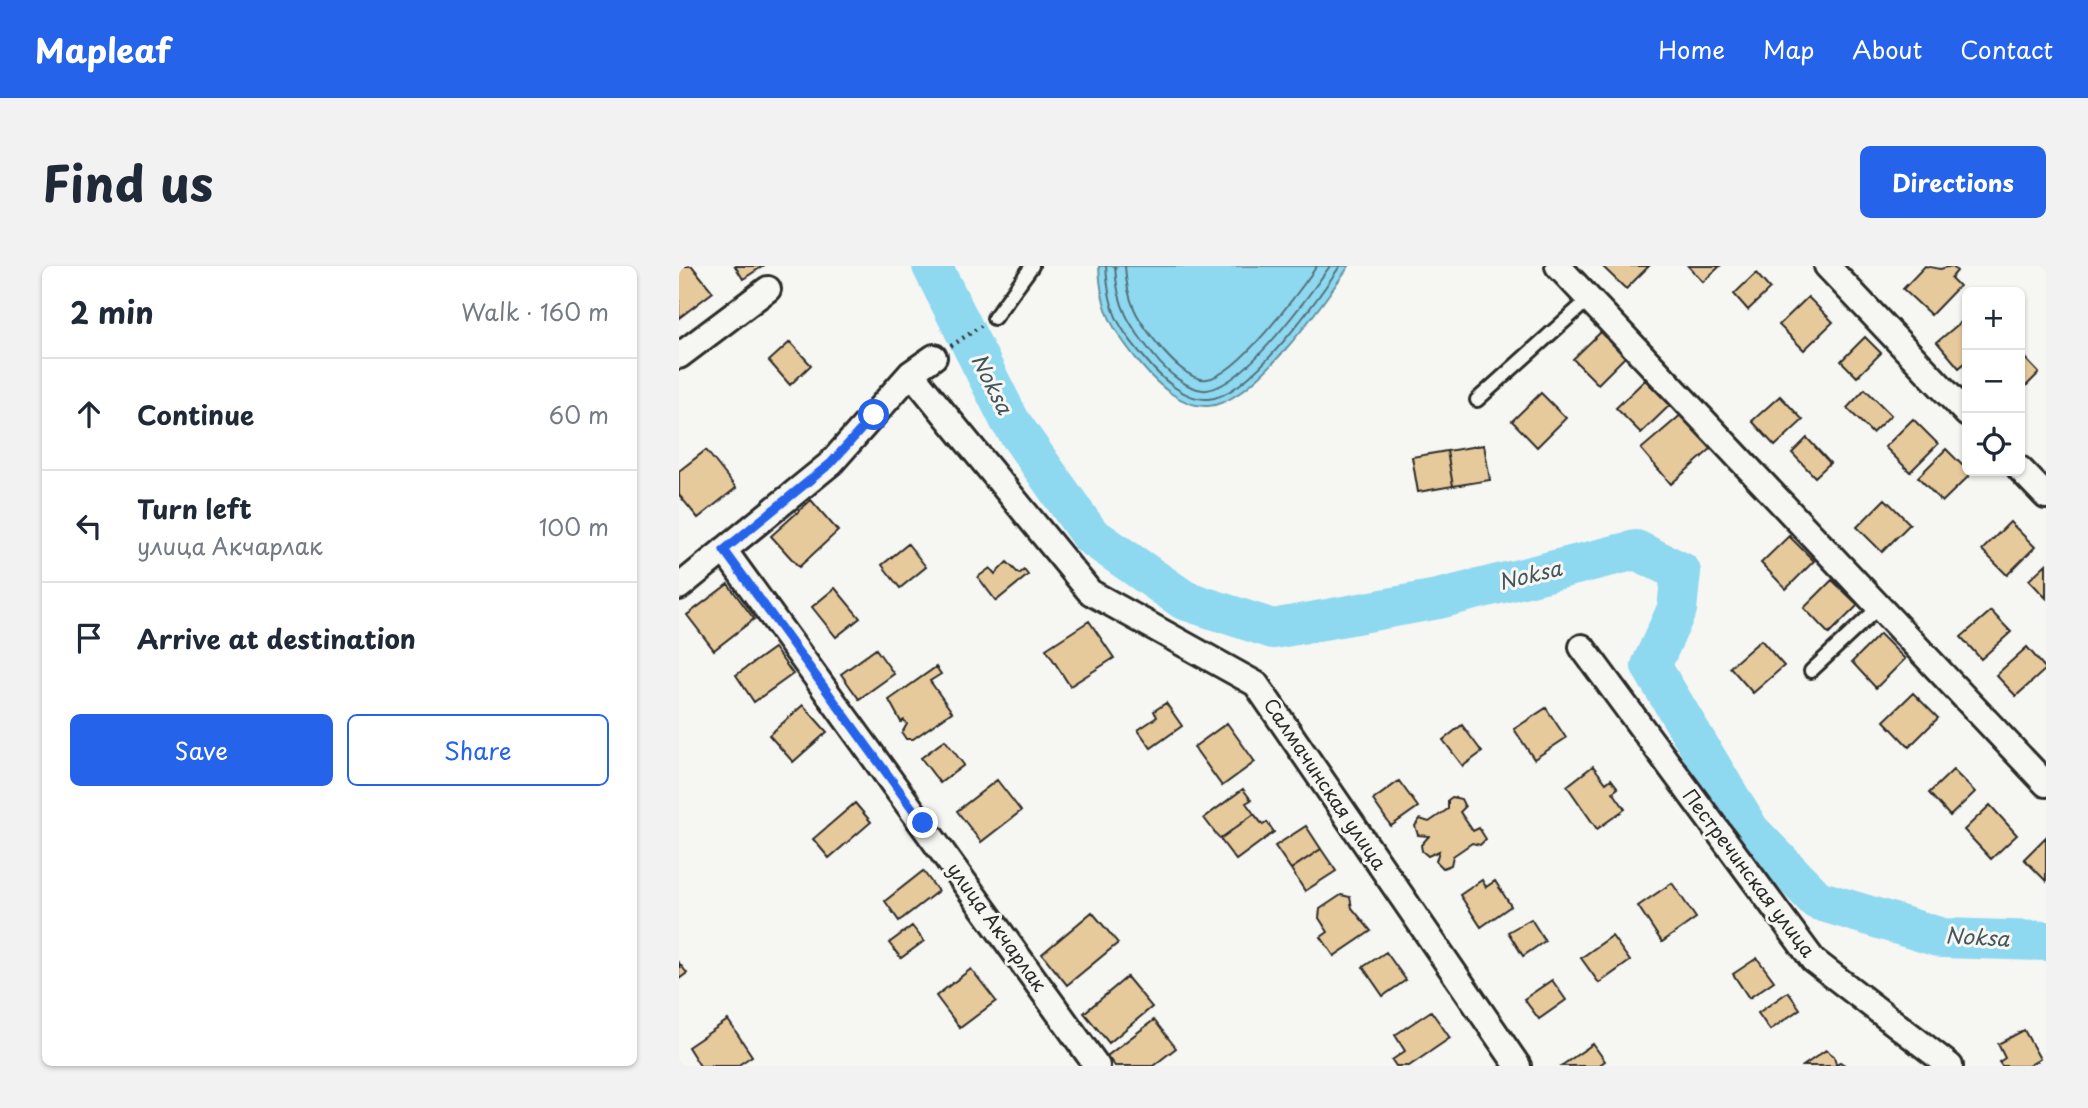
<!DOCTYPE html>
<html lang="en">
<head>
<meta charset="utf-8">
<style>
	:root { --surface:#fff; --page:#f2f2f3; --text:#1f2937; --muted:#747a83; --line:#e0e1e3; --accent:#2563eb }
	body { margin:0; font-family:"Playpen Sans",sans-serif; background:var(--page); color:var(--text) }
	.controls { position:absolute; right:21px; top:21px; display:grid; overflow:hidden; border-radius:10px; box-shadow:0 2px 5px #0004 }
	.controls button { width:63px; height:63px; display:grid; place-items:center; padding:0; border:0; border-bottom:2px solid var(--line); background:var(--surface); color:var(--text); font:35px sans-serif }
	.stop { position:absolute; width:21px; height:21px; margin:-16px; border:5px solid #2563eb; border-radius:50%; background:#fff }
	.stop.end { background:#2563eb; border-color:#fff; box-shadow:0 2px 7px #0008 }
	.list { margin:0; padding:0; list-style:none }
	h2 { display:flex; justify-content:space-between; align-items:center; height:91px; margin:0; padding:0 28px; font-size:30px }
	h2 small { font-size:23px; font-weight:400; color:var(--muted) }
	.list li { display:grid; grid-template-columns:46px 1fr auto; gap:21px; align-items:center; box-sizing:border-box; height:112px; padding:0 28px; border-top:2px solid var(--line) }
	.list b { display:block; font-size:26px; white-space:nowrap }
	.list p { margin:0; font-size:23px; white-space:nowrap; color:var(--muted) }
	.list em { font-size:23px; font-style:normal; color:var(--muted) }
	.actions { display:flex; gap:14px; padding:21px 28px }
	.actions a { flex:1; padding:16px 0; border:2px solid var(--accent); border-radius:10px; text-align:center; font-size:24px; color:var(--accent) }
	.actions .main { background:var(--accent); color:#fff }
	.icon { flex:none; width:38px; height:38px; fill:none; stroke:currentColor; stroke-width:2; stroke-linecap:round; stroke-linejoin:round }
	.map { position:relative; flex:none; width:1367px; height:800px; overflow:hidden; border-radius:10px }
	header { display:flex; align-items:center; gap:42px; box-sizing:border-box; height:98px; padding:0 35px; background:var(--accent); color:#fff }
	header strong { font-size:33px }
	nav { display:flex; gap:38px; margin-inline-start:auto; font-size:24px }
	.intro { display:flex; align-items:center; justify-content:space-between; box-sizing:border-box; height:168px; padding:0 42px }
	h1 { margin:0; font-size:49px }
	.button { padding:18px 32px; border-radius:10px; background:var(--accent); color:#fff; font-size:24px; font-weight:700 }
	main { display:flex; gap:42px; padding:0 42px }
	aside { flex:1; background:var(--surface); border-radius:10px; box-shadow:0 2px 5px #0004 }
	.map>svg:first-child { display:block }
	.water { fill:#8ed8f0; stroke:#6693a1; stroke-width:2 }
	.lines { fill:none; stroke-linecap:round; stroke-linejoin:round }
	.shore { stroke:#53707a; stroke-width:2 }
	.river { stroke:#8ed8f0; stroke-width:40 }
	.building { fill:#e7ca9b; stroke:#2b2b2b; stroke-width:2 }
	.service-casing { stroke:#2b2b2b; stroke-width:18 }
	.minor-casing { stroke:#2b2b2b; stroke-width:30 }
	.path { stroke:#2b2b2b; stroke-width:4.5; stroke-dasharray:2 5; stroke-linecap:butt }
	.service { stroke:#f6f6f2; stroke-width:12 }
	.minor { stroke:#f6f6f2; stroke-width:24 }
	.route { stroke:#2563eb; stroke-width:9 }
	.labels { text-anchor:middle; stroke-width:6; stroke-linejoin:round; paint-order:stroke }
	.street-label { font-size:19px; fill:#2b2b2b; stroke:#f6f6f2 }
	.water-label { font-size:21px; font-style:italic; fill:#44565c; stroke:#f6f6f2 }
</style>
</head>
<body>
<header>
<strong>Mapleaf</strong>
<nav><a>Home</a><a>Map</a><a>About</a><a>Contact</a></nav>
</header>
<div class="intro"><h1>Find us</h1><a class="button">Directions</a></div>
<main>
<aside>
<h2>2 min<small>Walk · 160 m</small></h2>
<ul class="list">
<li><svg class="icon" aria-label="ahead" viewBox="0 0 24 24"><path d="M12 20V5M6 11l6-6 6 6"/></svg><div><b>Continue</b></div><em>60 m</em></li>
<li><svg class="icon" aria-label="left" viewBox="0 0 24 24"><path d="M17 20v-9H6M10 6l-5 5 5 5"/></svg><div><b>Turn left</b><p>улица Акчарлак</p></div><em>100 m</em></li>
<li><svg class="icon" aria-label="arrive" viewBox="0 0 24 24"><path d="M6 21V4h12l-3 4 3 4H6"/></svg><div><b>Arrive at destination</b></div></li>
</ul>
<div class="actions"><a class="main">Save</a><a>Share</a></div>
</aside>
<div class="map">
<svg width="1367" height="800" viewBox="0 0 1367 800">
	<rect width="100%" height="100%" fill="#f6f6f2"/>
	<filter id="ink" filterUnits="userSpaceOnUse"><feTurbulence type="fractalNoise" baseFrequency=".0143" numOctaves="2"/><feDisplacementMap in="SourceGraphic" scale="14" xChannelSelector="R" yChannelSelector="G"/><feConvolveMatrix kernelMatrix="1 2 1 2 8 2 1 2 1" color-interpolation-filters="sRGB"/></filter>
	<g filter="url(#ink)">
		<path class="water" d="M420,0h250c-25,36 -96,138 -141,140 -25,2 -51,-22 -66,-40 -29,-36 -41,-53 -43,-100z"/>
		<g class="lines">
			<path class="shore" d="M427,0c3,47 11,59 41,95 13,16 38,40 61,38 42,-3 109,-99 132,-133
				M436,0c2,41 14,59 40,91 10,13 34,35 52,33 37,-4 101,-93 123,-124
				M446,0c2,37 12,53 35,81 9,11 31,35 47,32 31,-4 91,-86 110,-113"/>
			<path class="river" d="M253,0l78,155 80,114 94,65 89,29 165,-30 198,-49 45,22 -4,37 -26,57 99,165 67,69 125,38 104,3"/>
		</g>
		<path class="building" d="M0,0h13l21,26 -34,26z
			M56,0h28l-20,13z
			M923,0h47l-23,23z
			M1009,0h32l-17,16z
			M1246,0l15,3 12,-3 5,5 -6,7 8,8 -28,29 -28,-26z
			M1077,7l14,16 -22,21 -14,-16z
			M1129,31l25,25 -29,28 -25,-25z
			M1288,51v44l-8,7 -22,-26z
			M923,65l24,25 -28,28 -25,-25z
			M1186,71l16,16 -24,24 -16,-16z
			M111,76l21,23 -21,20 -21,-24z
			M1341,87l19,20 -19,19z
			M966,114l25,25 -29,28 -25,-25z
			M1186,123l26,26 -19,18 -25,-25z
			M862,127l25,25 -29,29 -25,-26z
			M1101,130l23,24 -28,26 -23,-25z
			M1003,148l30,34 -41,36 -30,-35z
			M1234,153l25,25 -28,28 -25,-25z
			M1128,172l23,25 -15,14 -23,-24z
			M805,179l6,35 -37,6 -6,-35z
			M1267,183l25,25 -29,28 -24,-25z
			M27,184l30,38 -38,30 -19,-23v-24z
			M768,185l6,35 -35,6 -6,-35z
			M1206,233l25,25 -28,28 -25,-25z
			M132,234l27,31 -39,36 -28,-31z
			M1331,256l25,25 -28,28 -25,-25z
			M1110,270l25,25 -28,28 -25,-26z
			M229,278l18,23 -26,21 -18,-23z
			M328,296l12,12 5,-4 4,5 -32,26 -18,-24 12,-9 5,6z
			M1367,298v34l-17,-18z
			M1153,314l26,25 -29,29 -25,-26z
			M49,318l26,35 -40,31 -27,-35z
			M156,322l25,30 -24,19 -24,-30z
			M1312,345l20,21 -30,27 -20,-22z
			M410,355l25,37 -44,28 -24,-37z
			M1201,368l25,25 -29,29 -24,-26z
			M1082,374l23,26 -31,27 -23,-26z
			M1348,381l19,22 -30,27 -20,-21z
			M95,382l19,26 -39,28 -18,-27z
			M197,383l18,25 -35,25 -18,-25z
			M257,401l5,7 -11,7 22,31 -39,27h-7l-4,-6 5,-9 -3,-4 -3,2 -12,-22z
			M1234,427l25,25 -29,29 -25,-26z
			M487,437l16,23 -31,22 -13,-18 19,-13 -3,-6z
			M124,439l24,27 -34,30 -24,-27z
			M867,442l20,30 -32,21 -20,-30z
			M548,457l28,39 -33,24 -28,-39z
			M783,459l20,27 -19,14 -20,-26z
			M266,474l19,25 -24,18 -19,-25z
			M914,500l13,17 5,-4 7,9 -5,4 12,17 -28,20 -30,-43z
			M1274,504l22,22 -25,24 -21,-23z
			M318,514l24,31 -40,31 -24,-31z
			M720,515l19,26 -27,19 -18,-26z
			M564,523l8,11 -5,3 8,11 -34,25 -16,-21z
			M773,531l9,2 4,8 -5,5 13,19 6,-3 7,11 -6,6 -8,-2 -19,13 -2,9 -8,3 -7,-7 3,-10 -11,5 -6,-5 -1,-6 8,-9 -11,-1 -3,-9 5,-7 9,3 19,-13v-9z
			M176,537l16,19 -42,36 -16,-19z
			M1311,539l27,30 -26,24 -27,-29z
			M575,548l9,11 4,-3 7,10 -38,28 -16,-21z
			M627,560l15,23 -30,20 -16,-23z
			M1367,571v44l-22,-22z
			M642,583l15,22 -31,20 -14,-22z
			M244,605l15,20 -39,30 -14,-20z
			M803,614l4,7 9,-6 16,25 -30,21 -21,-32z
			M993,617l24,35 -34,24 -24,-36z
			M662,629l9,2 2,11 19,23 -37,25 -13,-19 7,-5 -9,-14 1,-9z
			M413,646l26,31 -51,42 -25,-31z
			M852,653l14,22 -22,15 -15,-24z
			M233,660l12,15 -23,17 -12,-15z
			M933,670l18,25 -31,22 -18,-25z
			M707,686l20,28 -23,16 -20,-29z
			M1078,692l17,23 -25,17 -16,-24z
			M0,697l8,10 -8,6z
			M292,703l25,32 -36,27 -24,-32z
			M448,711l25,30 -43,36 -25,-30z
			M873,714l14,20 -27,19 -15,-20z
			M1109,726l12,17 -30,21 -12,-17z
			M752,745l19,27 -41,28h-13l-4,-6 13,-9 -10,-16z
			M752,745l19,27 -41,28h-13l-4,-6 13,-9 -10,-16z
			M49,754l24,36 -15,10h-37l-12,-19z
			M475,754l22,28 -23,18h-38l-8,-10z
			M1345,764l16,29 -12,7h-26l-3,-4 6,-4 -7,-14z
			M914,778l12,17 -7,5h-37z
			M1147,784l8,6 2,8 4,-2 6,4h-43z"/>
		<g class="lines">
			<defs>
				<path id="service" d="M315,52l38,-52
					M798,134l112,-101
					M1132,405l68,-64"/>
				<path id="minor" d="M879,0l488,518
					M1148,0l140,148
					M0,90l89,-67
					M232,107l179,219 166,92 262,382
					M1341,203l26,27
					M45,284l373,516
					M0,321l152,-124 80,-90 23,-16
					M903,381l231,313 137,106"/>
			</defs>
			<use href="#service" class="service-casing"/>
			<use href="#minor" class="minor-casing"/>
			<path class="path" d="M272,80l30,-20"/>
			<use href="#service" class="service"/>
			<use href="#minor" class="minor"/>
		</g>
	</g>
	<g class="lines" filter="url(#ink)">
		<path class="route" d="M195,149l-43,48 -107,87 199,273"/>
	</g>
	<g class="labels">
		<g class="street-label">
			<text transform="translate(646 518) rotate(56)" y="7">Салмачинская улица</text>
			<text transform="translate(1070 607) rotate(53)" y="7">Пестречинская улица</text>
			<text transform="translate(318 661) rotate(54)" y="7">улица Акчарлак</text>
		</g>
		<g class="water-label">
			<text transform="translate(312 118) rotate(63)" y="7">Noksa</text>
			<text transform="translate(851 310) rotate(-14)" y="7">Noksa</text>
			<text transform="translate(1298 672) rotate(3)" y="7">Noksa</text>
		</g>
	</g>
</svg>
<div class="controls">
<button>+</button>
<button>−</button>
<button><svg class="icon" aria-label="locate" viewBox="0 0 24 24"><circle cx="12" cy="12" r="6"/><path d="M12 2v4M12 18v4M2 12h4M18 12h4"/></svg></button>
</div>
<div class="stop" style="left:195px;top:149px"></div>
<div class="stop end" style="left:244px;top:557px"></div>
</div>
</main>
</body>
</html>
